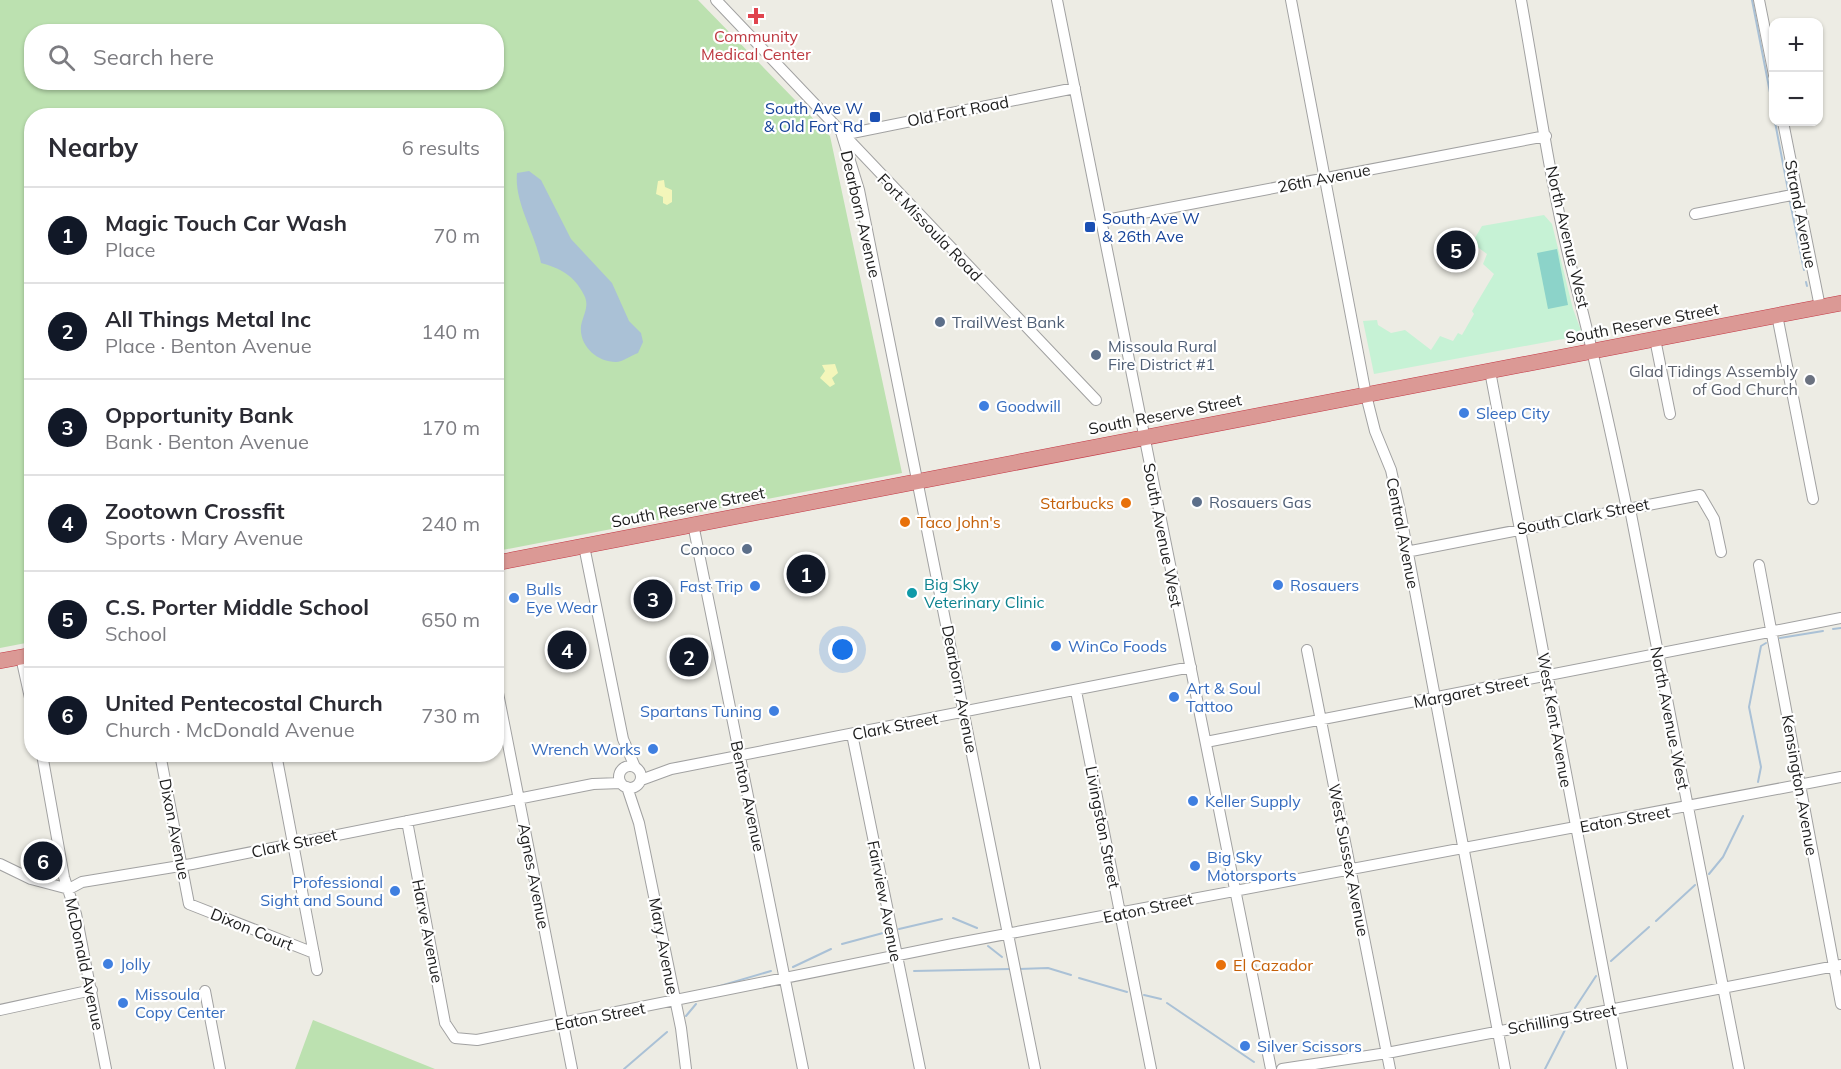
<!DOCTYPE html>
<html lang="en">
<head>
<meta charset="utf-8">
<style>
	:root { --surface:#fff; --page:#f2f2f3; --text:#2b2b33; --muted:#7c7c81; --line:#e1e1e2; --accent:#111827 }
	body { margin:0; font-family:Mulish,sans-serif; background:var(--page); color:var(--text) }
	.controls { position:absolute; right:18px; top:18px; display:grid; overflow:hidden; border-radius:12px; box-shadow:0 2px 4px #0004 }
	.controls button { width:54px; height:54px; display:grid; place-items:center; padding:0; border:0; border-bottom:2px solid var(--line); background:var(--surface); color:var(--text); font:30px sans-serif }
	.you { position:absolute; left:843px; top:650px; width:21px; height:21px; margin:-15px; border:4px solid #fff; border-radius:50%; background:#1a73e8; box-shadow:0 0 0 9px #1a73e833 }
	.badge { display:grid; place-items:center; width:39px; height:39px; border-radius:50%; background:var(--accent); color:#fff; font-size:20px; font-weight:700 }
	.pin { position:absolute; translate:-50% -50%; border:3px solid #fff; box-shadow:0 2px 6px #0006 }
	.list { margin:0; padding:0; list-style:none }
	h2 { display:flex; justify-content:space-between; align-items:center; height:78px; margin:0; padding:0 24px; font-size:26px }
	h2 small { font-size:20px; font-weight:400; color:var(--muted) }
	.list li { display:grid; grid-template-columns:39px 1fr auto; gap:18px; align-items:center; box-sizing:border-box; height:96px; padding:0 24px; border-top:2px solid var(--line) }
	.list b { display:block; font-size:22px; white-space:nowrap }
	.list p { margin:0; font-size:20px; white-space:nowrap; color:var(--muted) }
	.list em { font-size:20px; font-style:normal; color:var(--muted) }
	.icon { flex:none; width:33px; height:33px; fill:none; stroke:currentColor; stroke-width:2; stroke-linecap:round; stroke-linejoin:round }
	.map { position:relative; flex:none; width:1841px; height:1069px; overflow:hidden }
	.search { position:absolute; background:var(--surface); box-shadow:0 2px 4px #0004; left:24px; top:24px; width:480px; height:66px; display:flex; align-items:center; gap:15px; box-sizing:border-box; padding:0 21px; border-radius:24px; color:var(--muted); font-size:22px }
	.panel { position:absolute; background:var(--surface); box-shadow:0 2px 4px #0004; left:24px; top:108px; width:480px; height:654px; border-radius:24px }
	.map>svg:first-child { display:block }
	.grass { fill:#bce1b0; fill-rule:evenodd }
	.sand { fill:#f3f6ba }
	.park { fill:#c6f2d5 }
	.pitch { fill:#8cd3c9 }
	.water { fill:#aac1d6 }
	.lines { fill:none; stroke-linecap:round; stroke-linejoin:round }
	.stream { stroke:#aac1d6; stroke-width:2 }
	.minor-casing { stroke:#a1a1a1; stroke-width:12 }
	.highway-casing { stroke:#c43946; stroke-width:16 }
	.minor { stroke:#fff; stroke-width:10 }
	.highway { stroke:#db9995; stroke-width:15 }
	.health-dot { fill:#e0444e; stroke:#fff; stroke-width:2 }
	.transit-dot { fill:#1a4fb4; stroke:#fff; stroke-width:2 }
	.service-dot { fill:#5c6f8a; stroke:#fff; stroke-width:2 }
	.worship-dot { fill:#6b7280; stroke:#fff; stroke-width:2 }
	.shop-dot { fill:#3f7fe0; stroke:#fff; stroke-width:2 }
	.food-dot { fill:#e8710a; stroke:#fff; stroke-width:2 }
	.culture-dot { fill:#0f9aa8; stroke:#fff; stroke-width:2 }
	.labels { text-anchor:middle; stroke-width:4.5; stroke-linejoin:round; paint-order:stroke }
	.health-label { font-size:16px; fill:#be3a42; stroke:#fff }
	.transit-label { font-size:16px; fill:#164399; stroke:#fff; text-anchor:end }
	.street-label { font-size:16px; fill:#1d1d1d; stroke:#fff }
	.service-label { font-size:16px; fill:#4e5e75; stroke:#fff; text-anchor:start }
	.worship-label { font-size:16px; fill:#5b616d; stroke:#fff; text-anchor:end }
	.shop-label { font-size:16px; fill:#366cbe; stroke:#fff; text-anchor:start }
	.food-label { font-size:16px; fill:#c56008; stroke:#fff; text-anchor:start }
	.culture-label { font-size:16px; fill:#0d838f; stroke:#fff; text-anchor:start }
</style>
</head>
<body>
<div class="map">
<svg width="1841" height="1069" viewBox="0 0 1841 1069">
	<rect width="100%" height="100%" fill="#edece4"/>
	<path class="grass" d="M0,0h698l132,136 72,337 -405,78 -1,-435h-464l-1,526 -31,6zM32,32h464v50h-464z
		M313,1020l122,49h-140z"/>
	<path class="sand" d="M664,180l1,7 7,3v12l-5,3 -4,-2v-6l-7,-3 2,-13z
		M835,364l3,9 -6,5 3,6 -5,3 -10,-9 5,-7 -3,-6z"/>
	<path class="park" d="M1544,215l8,9 21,85 9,24 -3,3 -205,38 -11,-53 14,-1 1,5 13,8 14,-3 26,20 9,-14 13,5 5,-8 4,2 12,-21 -2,-3 22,-37 -11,-10 4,-10 -15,-11 10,-17z"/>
	<path class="pitch" d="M1557,249l11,56 -20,4 -11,-56z"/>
	<path class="water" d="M529,171l12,9 30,59 41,44 17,38 12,12 2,9 -5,11c-6,2 -16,9 -22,9 -19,0 -37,-16 -35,-36 2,-11 9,-20 3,-31 -9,-19 -24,-27 -43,-32 -6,-30 -27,-61 -24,-90z"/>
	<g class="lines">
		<path class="stream" d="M1752,0l22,113
			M1775,122l13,68
			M1790,202l14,68
			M1806,282l1,4
			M1833,629l8,-1
			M1780,638l43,-7
			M1758,782l3,-15 -12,-60 12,-61 5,-3
			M1709,874l14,-17 20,-41
			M953,918l24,10
			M1656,921l39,-36
			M899,929l43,-10
			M842,944l41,-11
			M988,946l14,11
			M1611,961l38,-34
			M793,967l38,-18
			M1019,969l29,-1 23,7
			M914,971l96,-2
			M1079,978l48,14
			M703,991l68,-20
			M1144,995l17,4
			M1167,1003l87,59
			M1575,1008l21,-32
			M686,1016l10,-12
			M624,1069l43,-37
			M1545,1069l22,-43"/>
		<defs>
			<path id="minor" d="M716,0l380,400
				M1057,0l214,1069
				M1291,0l75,395 9,36 16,39 9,41 105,558
				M1521,0c17,94 30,190 54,282 20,76 36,151 52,227
				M1759,0l15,75
				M1783,122l37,185
				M842,135l17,55 176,879
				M842,135l233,-47
				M1695,214l102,-20
				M1101,221l445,-85
				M1777,315l36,184
				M1655,339l15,75
				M1490,371l132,698
				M1630,509l109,560
				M693,524l110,545
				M584,546l39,193 12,28
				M1406,552l294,-57 14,24 7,33
				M1759,565l82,439
				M1307,650l83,419
				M21,657l11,50
				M496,683l76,386
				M1076,691l75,378
				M852,734l68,335
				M1206,742l635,-124
				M42,754l22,123 12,37 30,155
				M160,754l29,150 125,49
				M276,754l41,216
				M394,754l1,2
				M619 777a11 11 0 1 1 22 0a11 11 0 1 1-22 0Z
				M641,780l30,-11 520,-102
				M627,787l12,36 42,205 5,41
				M407,821l38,202 10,15 22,2 476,-96 888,-167
				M0,864l31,15 38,10 13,-7 110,-18 401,-80 28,-1
				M205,991l15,78
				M0,1010l92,-20
				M1282,1069l105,-16 454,-88"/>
			<path id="highway" d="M496,563l1345,-260
				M0,661l32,-6"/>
		</defs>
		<use href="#minor" class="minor-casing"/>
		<use href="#highway" class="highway-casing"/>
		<use href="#minor" class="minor"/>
		<use href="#highway" class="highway"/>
	</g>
	<path class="health-dot" d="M753 7h6v6h6v6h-6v6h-6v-6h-6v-6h6z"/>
	<g class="transit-dot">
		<rect x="869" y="111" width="12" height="12" rx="3"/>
		<rect x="1084" y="221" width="12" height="12" rx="3"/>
	</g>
	<g class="service-dot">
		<circle cx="940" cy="322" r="6"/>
		<circle cx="1096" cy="355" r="6"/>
		<circle cx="1197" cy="502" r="6"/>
		<circle cx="747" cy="549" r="6"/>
	</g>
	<circle class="worship-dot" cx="1810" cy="380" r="6"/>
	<g class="shop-dot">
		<circle cx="984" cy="406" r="6"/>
		<circle cx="1464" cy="413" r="6"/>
		<circle cx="1278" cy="585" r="6"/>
		<circle cx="755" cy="586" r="6"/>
		<circle cx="514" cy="598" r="6"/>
		<circle cx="1056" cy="646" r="6"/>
		<circle cx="1174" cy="697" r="6"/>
		<circle cx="774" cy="711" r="6"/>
		<circle cx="653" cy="749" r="6"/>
		<circle cx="1193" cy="801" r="6"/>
		<circle cx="1195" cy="866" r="6"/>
		<circle cx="395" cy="891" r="6"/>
		<circle cx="108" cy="964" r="6"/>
		<circle cx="123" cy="1003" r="6"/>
		<circle cx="1245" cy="1046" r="6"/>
	</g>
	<g class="food-dot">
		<circle cx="1126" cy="503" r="6"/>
		<circle cx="905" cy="522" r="6"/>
		<circle cx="1221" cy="965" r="6"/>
	</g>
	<circle class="culture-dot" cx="912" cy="593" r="6"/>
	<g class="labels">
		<g class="health-label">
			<text x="756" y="42">Community<tspan x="756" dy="18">Medical Center</tspan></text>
		</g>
		<g class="transit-label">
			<text x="863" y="114">South Ave W<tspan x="863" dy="18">&amp; Old Fort Rd</tspan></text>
			<text x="1102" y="224" text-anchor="start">South Ave W<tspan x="1102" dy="18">&amp; 26th Ave</tspan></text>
		</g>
		<g class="street-label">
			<text transform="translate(958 111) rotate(-11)" y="6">Old Fort Road</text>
			<text transform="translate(1324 178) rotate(-11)" y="6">26th Avenue</text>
			<text transform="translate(861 214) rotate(77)" y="6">Dearborn Avenue</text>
			<text transform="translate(1801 214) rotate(79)" y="6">Strand Avenue</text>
			<text transform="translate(930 227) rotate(46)" y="6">Fort Missoula Road</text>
			<text transform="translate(1568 237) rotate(77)" y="6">North Avenue West</text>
			<text transform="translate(1642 323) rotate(-11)" y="6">South Reserve Street</text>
			<text transform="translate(1165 414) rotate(-11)" y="6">South Reserve Street</text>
			<text transform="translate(688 507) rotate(-11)" y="6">South Reserve Street</text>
			<text transform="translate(1583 516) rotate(-11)" y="6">South Clark Street</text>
			<text transform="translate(1403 533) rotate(79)" y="6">Central Avenue</text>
			<text transform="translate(1163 535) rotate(79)" y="6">South Avenue West</text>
			<text transform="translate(960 689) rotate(79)" y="6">Dearborn Avenue</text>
			<text transform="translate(1471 691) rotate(-11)" y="6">Margaret Street</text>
			<text transform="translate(1670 718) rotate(79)" y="6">North Avenue West</text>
			<text transform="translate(1555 720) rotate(80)" y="6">West Kent Avenue</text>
			<text transform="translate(895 726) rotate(-11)" y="6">Clark Street</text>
			<text transform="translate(1800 785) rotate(80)" y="6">Kensington Avenue</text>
			<text transform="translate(748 796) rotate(78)" y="6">Benton Avenue</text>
			<text transform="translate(1625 819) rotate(-10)" y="6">Eaton Street</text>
			<text transform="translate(1103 827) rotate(79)" y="6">Livingston Street</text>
			<text transform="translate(175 829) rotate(79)" y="6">Dixon Avenue</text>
			<text transform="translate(294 843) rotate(-12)" y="6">Clark Street</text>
			<text transform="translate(1349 860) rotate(79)" y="6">West Sussex Avenue</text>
			<text transform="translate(534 876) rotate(79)" y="6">Agnes Avenue</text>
			<text transform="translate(885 901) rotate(79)" y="6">Fairview Avenue</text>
			<text transform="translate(1148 908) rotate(-12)" y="6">Eaton Street</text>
			<text transform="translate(252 929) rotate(22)" y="6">Dixon Court</text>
			<text transform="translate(428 931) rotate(79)" y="6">Harve Avenue</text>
			<text transform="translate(664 946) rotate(79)" y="6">Mary Avenue</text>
			<text transform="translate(85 964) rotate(78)" y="6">McDonald Avenue</text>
			<text transform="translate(600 1016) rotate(-11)" y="6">Eaton Street</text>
			<text transform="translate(1562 1019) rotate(-10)" y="6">Schilling Street</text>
		</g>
		<g class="service-label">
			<text x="952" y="328">TrailWest Bank</text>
			<text x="1108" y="352">Missoula Rural<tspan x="1108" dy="18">Fire District #1</tspan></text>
			<text x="1209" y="508">Rosauers Gas</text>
			<text x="735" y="555" text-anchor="end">Conoco</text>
		</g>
		<g class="worship-label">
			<text x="1798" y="377">Glad Tidings Assembly<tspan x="1798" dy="18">of God Church</tspan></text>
		</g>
		<g class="shop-label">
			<text x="996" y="412">Goodwill</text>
			<text x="1476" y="419">Sleep City</text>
			<text x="1290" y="591">Rosauers</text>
			<text x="743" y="592" text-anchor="end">Fast Trip</text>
			<text x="526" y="595">Bulls<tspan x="526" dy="18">Eye Wear</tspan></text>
			<text x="1068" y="652">WinCo Foods</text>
			<text x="1186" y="694">Art &amp; Soul<tspan x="1186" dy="18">Tattoo</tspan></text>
			<text x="762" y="717" text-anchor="end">Spartans Tuning</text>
			<text x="641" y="755" text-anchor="end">Wrench Works</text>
			<text x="1205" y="807">Keller Supply</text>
			<text x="1207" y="863">Big Sky<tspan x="1207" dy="18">Motorsports</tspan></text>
			<text x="383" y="888" text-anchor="end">Professional<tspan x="383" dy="18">Sight and Sound</tspan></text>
			<text x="120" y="970">Jolly</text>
			<text x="135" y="1000">Missoula<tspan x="135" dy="18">Copy Center</tspan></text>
			<text x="1257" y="1052">Silver Scissors</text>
		</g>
		<g class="food-label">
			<text x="1114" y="509" text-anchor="end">Starbucks</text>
			<text x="917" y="528">Taco John's</text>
			<text x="1233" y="971">El Cazador</text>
		</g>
		<g class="culture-label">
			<text x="924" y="590">Big Sky<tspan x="924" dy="18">Veterinary Clinic</tspan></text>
		</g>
	</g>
</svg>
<div class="controls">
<button>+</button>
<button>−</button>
</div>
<div class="you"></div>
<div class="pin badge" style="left:806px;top:574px">1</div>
<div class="pin badge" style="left:689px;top:657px">2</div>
<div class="pin badge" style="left:653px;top:599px">3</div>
<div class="pin badge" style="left:567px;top:650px">4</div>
<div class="pin badge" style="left:1456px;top:250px">5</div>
<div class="pin badge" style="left:43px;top:861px">6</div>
<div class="search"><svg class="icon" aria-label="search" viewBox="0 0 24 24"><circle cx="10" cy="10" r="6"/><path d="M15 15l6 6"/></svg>Search here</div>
<section class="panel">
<h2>Nearby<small>6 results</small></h2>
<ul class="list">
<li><span class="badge">1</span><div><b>Magic Touch Car Wash</b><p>Place</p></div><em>70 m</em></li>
<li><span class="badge">2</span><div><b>All Things Metal Inc</b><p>Place · Benton Avenue</p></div><em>140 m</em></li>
<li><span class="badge">3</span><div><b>Opportunity Bank</b><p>Bank · Benton Avenue</p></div><em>170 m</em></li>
<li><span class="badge">4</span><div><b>Zootown Crossfit</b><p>Sports · Mary Avenue</p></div><em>240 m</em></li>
<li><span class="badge">5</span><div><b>C.S. Porter Middle School</b><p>School</p></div><em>650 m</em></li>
<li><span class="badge">6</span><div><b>United Pentecostal Church</b><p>Church · McDonald Avenue</p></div><em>730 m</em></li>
</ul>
</section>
</div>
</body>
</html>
